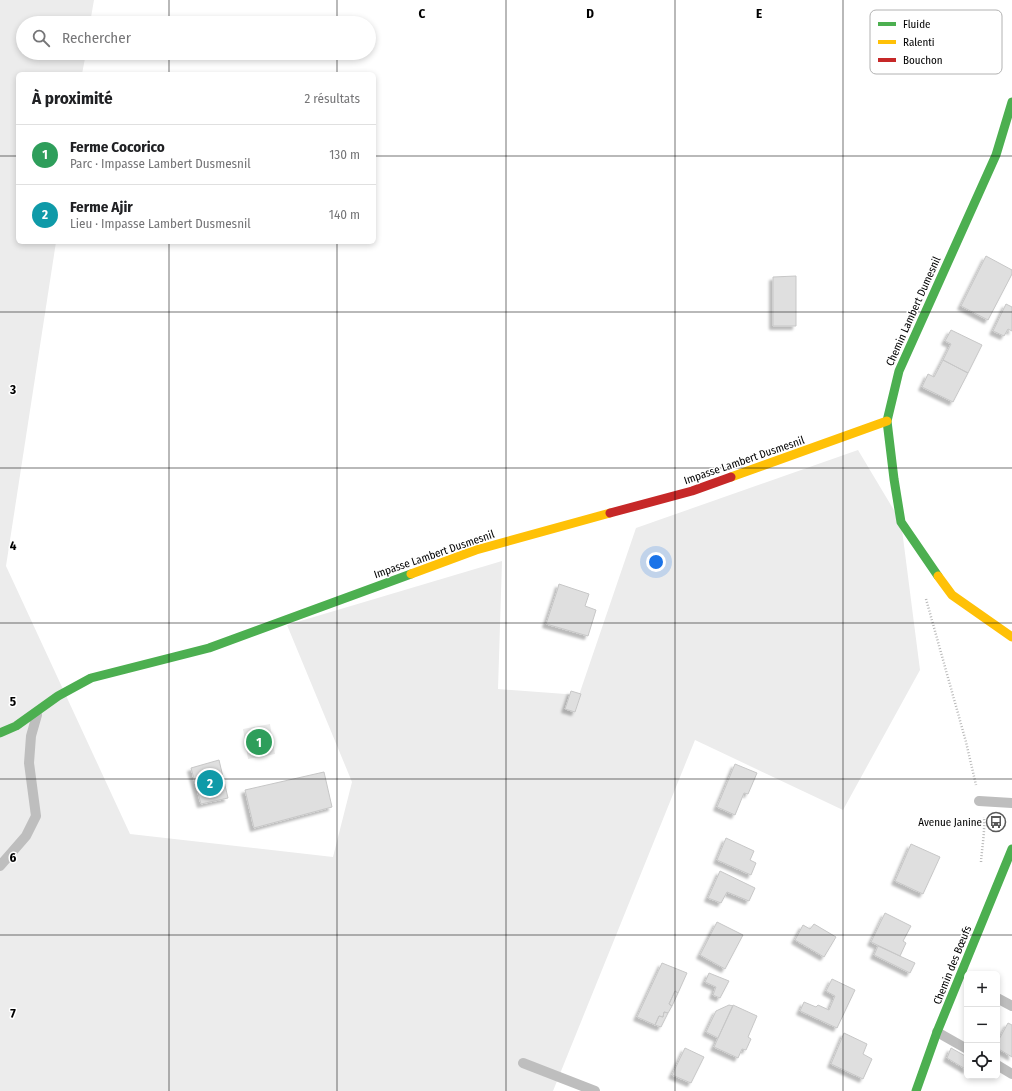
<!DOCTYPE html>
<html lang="fr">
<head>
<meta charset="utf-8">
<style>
	:root { --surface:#fff; --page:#f6f6f6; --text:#202124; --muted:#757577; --line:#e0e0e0; --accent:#595959 }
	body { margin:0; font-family:"Fira Sans Condensed",sans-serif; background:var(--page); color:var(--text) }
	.controls { position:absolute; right:12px; bottom:12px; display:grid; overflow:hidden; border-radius:6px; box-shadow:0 2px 6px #0003 }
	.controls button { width:36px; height:36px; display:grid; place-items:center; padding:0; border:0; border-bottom:1px solid var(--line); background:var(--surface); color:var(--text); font:20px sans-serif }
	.you { position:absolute; left:656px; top:562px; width:14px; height:14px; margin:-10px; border:3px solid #fff; border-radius:50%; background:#1a73e8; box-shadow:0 0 0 6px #1a73e833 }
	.badge { display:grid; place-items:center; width:26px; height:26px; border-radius:50%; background:var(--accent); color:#fff; font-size:13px; font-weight:700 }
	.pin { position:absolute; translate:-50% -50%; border:2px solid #fff; box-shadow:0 1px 4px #0006 }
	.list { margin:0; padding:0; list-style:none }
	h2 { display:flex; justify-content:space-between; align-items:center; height:52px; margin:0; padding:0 16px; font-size:17px }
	h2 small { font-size:13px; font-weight:400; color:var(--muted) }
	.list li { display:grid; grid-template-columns:26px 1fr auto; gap:12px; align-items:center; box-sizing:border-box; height:60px; padding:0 16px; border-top:1px solid var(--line) }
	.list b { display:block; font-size:15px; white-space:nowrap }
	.list p { margin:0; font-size:13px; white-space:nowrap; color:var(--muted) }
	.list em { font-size:13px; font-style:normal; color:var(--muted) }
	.icon { flex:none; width:22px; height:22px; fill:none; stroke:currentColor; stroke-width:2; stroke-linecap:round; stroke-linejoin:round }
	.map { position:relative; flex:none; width:1012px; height:1091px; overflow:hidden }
	.search { position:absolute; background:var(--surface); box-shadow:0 2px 6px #0003; left:16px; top:16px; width:360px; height:44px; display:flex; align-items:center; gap:10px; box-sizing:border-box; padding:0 14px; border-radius:22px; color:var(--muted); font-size:15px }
	.panel { position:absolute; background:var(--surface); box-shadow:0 2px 6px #0003; left:16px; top:72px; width:360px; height:172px; border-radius:6px }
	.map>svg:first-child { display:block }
	.green { fill:#ececec }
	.building { fill:#dfdfdf; stroke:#c7c7c7; filter:url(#shadow) }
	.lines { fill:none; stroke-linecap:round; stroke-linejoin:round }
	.path { stroke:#b9b9b9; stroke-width:2.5; stroke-dasharray:1 2; stroke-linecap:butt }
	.lane { stroke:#bebebe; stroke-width:10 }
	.fast { stroke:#4caf50; stroke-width:9 }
	.slow { stroke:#ffc107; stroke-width:9 }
	.jam { stroke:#c62828; stroke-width:9 }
	.grid { fill:none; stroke:#000; stroke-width:1; stroke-opacity:0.55 }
	.labels { text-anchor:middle; stroke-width:3; stroke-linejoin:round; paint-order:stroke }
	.street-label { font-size:11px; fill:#000; stroke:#fff }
	.poi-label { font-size:11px; fill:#000; stroke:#fff; text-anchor:end }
	.key { fill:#fff; stroke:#b2b2b2; stroke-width:1 }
	.key-label { font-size:11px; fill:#000 }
	.grid-label { font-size:13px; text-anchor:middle; font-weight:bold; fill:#000; stroke:#fff; stroke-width:3; stroke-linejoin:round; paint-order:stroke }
</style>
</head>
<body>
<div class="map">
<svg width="1012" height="1091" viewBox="0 0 1012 1091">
	<defs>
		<filter id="shadow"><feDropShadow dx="-3.5" dy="3.5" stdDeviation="1" flood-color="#0004"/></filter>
	</defs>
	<rect width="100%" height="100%" fill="#fff"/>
	<path class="green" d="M0,0h94l-4,23h-67v30h63l-4,21h-64v168h38l-50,324 124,268 203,23 19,-75 -65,-157 215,-64 -4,128 81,6 57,-167 222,-78 43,72 19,148 -77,140 -148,-70 -142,351h-553z
		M270,724l5,30 -27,5 -5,-30z"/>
	<path class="building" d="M986,256l26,14v4l-24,46 -27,-14z
		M796,276v50h-23v-49z
		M1006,304l6,3v24l-4,-2 -4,7 -11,-5z
		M951,330l31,15 -14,28 -25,-13 8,-16 -6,-3z
		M943,360l25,13 -15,29 -31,-15 6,-13 6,3z
		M559,584l30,10 -4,12 11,4 -8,26 -42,-12 11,-33z
		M571,691l10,3 -6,18 -10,-3z
		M219,760l9,38 -27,6 -10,-36z
		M735,764l22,9 -9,21 -4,-1 -9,22 -18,-8z
		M324,772l8,35 -78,21 -9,-38z
		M726,838l28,13 -4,9 6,3 -5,12 -34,-15z
		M911,844l29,13 -17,37 -28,-13z
		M720,871l35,17 -6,13 -22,-9 -6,11 -13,-5z
		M885,913l26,13 -8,15 3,2 -6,13 -29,-14z
		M717,922l26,13 -18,34 -25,-14z
		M814,924l22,13 -12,20 -29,-17 8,-15 7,4z
		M878,946l37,17 -5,10 -36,-18z
		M662,963l25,10 -9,20 -3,-2 -6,13 3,2 -4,7 -4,-1 -1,5 -4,-1 -4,9 -18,-8z
		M709,973l20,8 -9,17 -7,-3 3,-8 -11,-5z
		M832,979l23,11 -18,38 -37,-17 4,-9 12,5 2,-2 11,5 6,-14 -9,-5z
		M675,991l3,2 -6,13 -3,-2z
		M729,1005l4,1 -15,32 -12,-6 10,-21z
		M733,1005l24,11 -9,21 3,2 -5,11 -4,-1 -4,9 -24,-11z
		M664,1012l4,1 -7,14 -6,-2 4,-9 4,1z
		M1008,1023l4,2v32l-15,-9v-5z
		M844,1033l23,11 -4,10 9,5 -9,20 -32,-15z
		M685,1048l19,9 -13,26 -19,-8z
		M951,1048l16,9v13l-20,-12z"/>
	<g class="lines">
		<path class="path" d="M926,599l40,143 10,43
			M981,862c1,-15 4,-30 3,-45"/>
		<path class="lane" d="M979,801l33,2
			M0,866l26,-30 10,-20 -7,-53 2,-27 6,-21
			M997,998l15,8
			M937,1032l30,17
			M523,1063l72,28
			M997,1065l15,9"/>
		<path class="fast" d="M938,576l-37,-54 -7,-43 -7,-58 12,-50 97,-216 16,-53
			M0,733l16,-7 42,-30 33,-18 118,-30 202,-74
			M916,1091l21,-59 75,-183"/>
		<path class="slow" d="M731,477l156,-56
			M411,574l65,-24 134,-37
			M938,576l14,19 60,42"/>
		<path class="jam" d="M610,513l82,-22 39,-14"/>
	</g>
	<path class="grid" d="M169,0v23M337,0v23M506,0v1091M675,0v1091M843,0v1091M169,53v21M337,53v21M0,156h18M374,156h638M169,242v849M337,242v849M0,312h1012M0,468h1012M0,623h1012M0,779h1012M0,935h1012"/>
	<defs>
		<symbol id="bus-ring" viewBox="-11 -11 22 22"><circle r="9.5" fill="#fff" stroke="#595959" stroke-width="1.5"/><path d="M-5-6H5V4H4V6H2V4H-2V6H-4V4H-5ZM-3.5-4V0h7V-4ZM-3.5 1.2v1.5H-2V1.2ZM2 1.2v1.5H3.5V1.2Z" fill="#595959"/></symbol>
	</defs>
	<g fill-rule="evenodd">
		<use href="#bus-ring" x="985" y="811" width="22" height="22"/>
	</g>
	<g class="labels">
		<g class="street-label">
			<text transform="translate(913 311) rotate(-66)" y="4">Chemin Lambert Dumesnil</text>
			<text transform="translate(744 460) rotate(-19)" y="4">Impasse Lambert Dusmesnil</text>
			<text transform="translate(434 554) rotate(-19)" y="4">Impasse Lambert Dusmesnil</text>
			<text transform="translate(952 965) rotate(-68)" y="4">Chemin des Bœufs</text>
		</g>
		<g class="poi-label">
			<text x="982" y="826">Avenue Janine</text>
		</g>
	</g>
	<rect x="870" y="10" width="132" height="64" rx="6" class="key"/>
	<rect x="878" y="22" width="18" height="4" fill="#4caf50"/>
	<rect x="878" y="40" width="18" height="4" fill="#ffc107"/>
	<rect x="878" y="58" width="18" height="4" fill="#c62828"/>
	<g class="key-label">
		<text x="903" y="28">Fluide</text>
		<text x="903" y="46">Ralenti</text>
		<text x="903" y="64">Bouchon</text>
	</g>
	<g class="grid-label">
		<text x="422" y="18">C</text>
		<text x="590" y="18">D</text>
		<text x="759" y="18">E</text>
		<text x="13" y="394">3</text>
		<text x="13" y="550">4</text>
		<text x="13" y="706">5</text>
		<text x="13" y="862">6</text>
		<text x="13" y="1018">7</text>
	</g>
</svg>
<div class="controls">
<button>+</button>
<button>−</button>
<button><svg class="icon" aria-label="locate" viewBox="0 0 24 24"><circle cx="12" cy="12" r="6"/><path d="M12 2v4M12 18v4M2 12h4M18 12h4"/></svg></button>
</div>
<div class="you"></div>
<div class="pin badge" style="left:259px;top:742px;background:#2e9e5b">1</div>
<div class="pin badge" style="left:210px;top:783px;background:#0f9aa8">2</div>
<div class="search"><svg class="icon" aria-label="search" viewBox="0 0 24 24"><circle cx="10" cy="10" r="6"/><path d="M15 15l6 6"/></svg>Rechercher</div>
<section class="panel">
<h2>À proximité<small>2 résultats</small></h2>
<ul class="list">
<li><span class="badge" style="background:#2e9e5b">1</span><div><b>Ferme Cocorico</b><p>Parc · Impasse Lambert Dusmesnil</p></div><em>130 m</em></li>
<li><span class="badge" style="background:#0f9aa8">2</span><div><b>Ferme Ajir</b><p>Lieu · Impasse Lambert Dusmesnil</p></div><em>140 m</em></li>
</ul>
</section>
</div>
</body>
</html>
